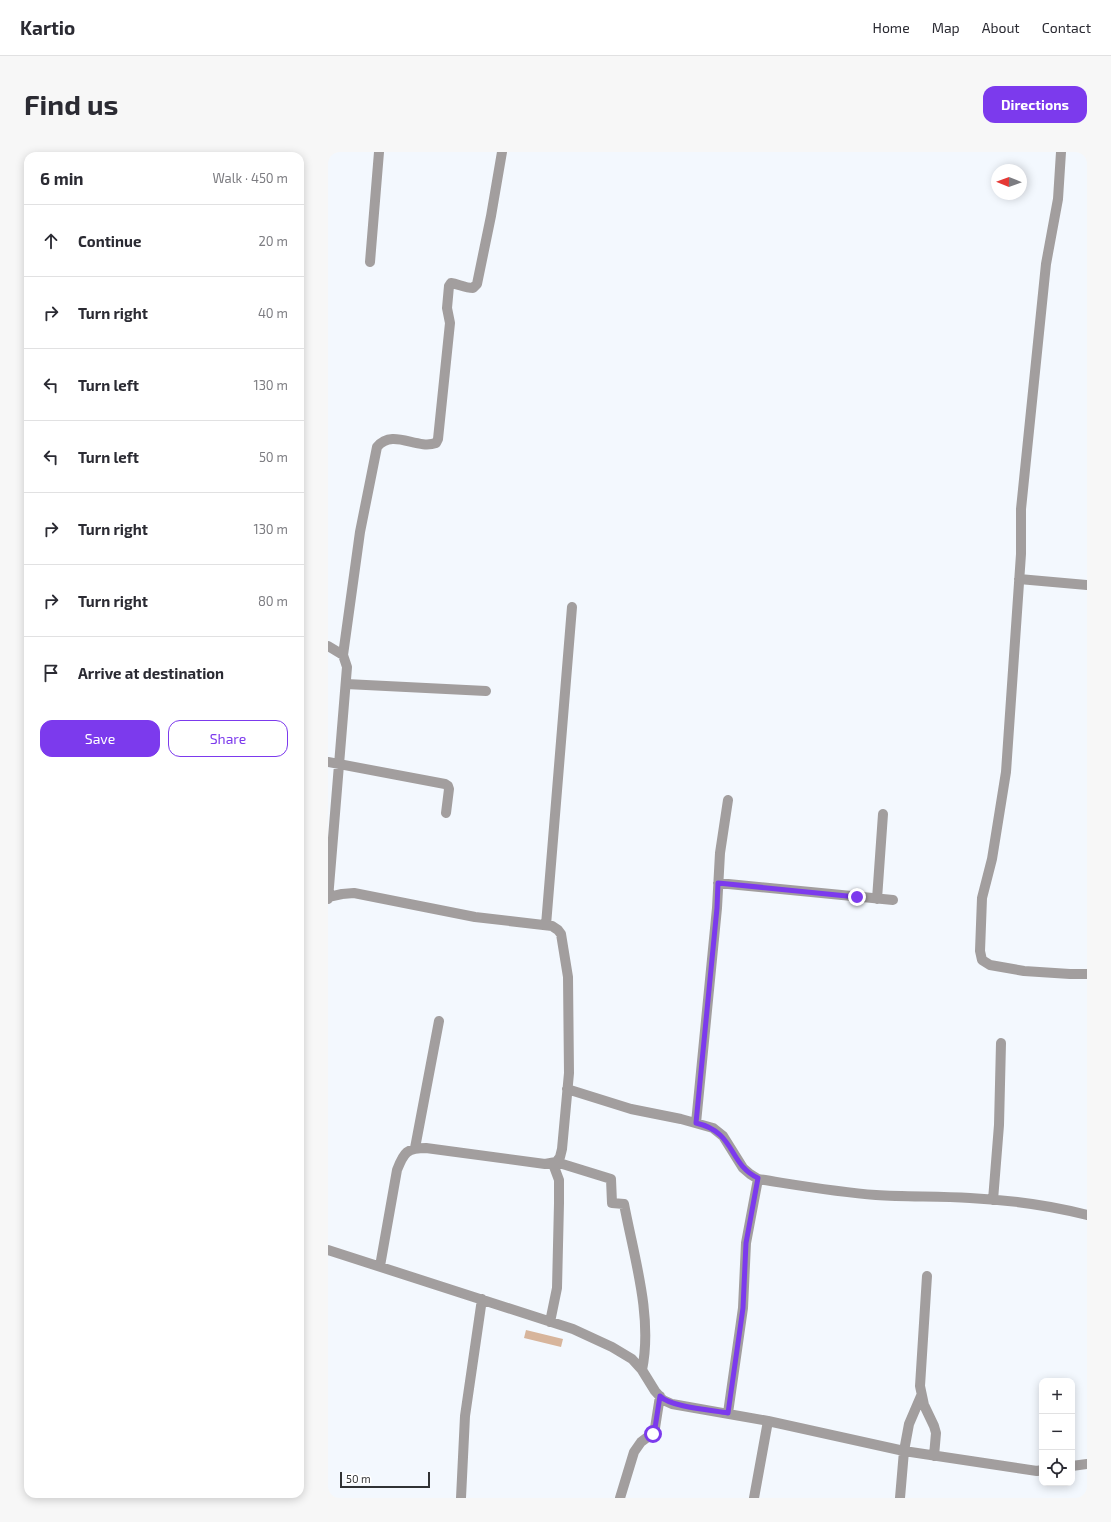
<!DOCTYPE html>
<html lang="en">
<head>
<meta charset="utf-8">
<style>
	:root { --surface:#fff; --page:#f7f7f7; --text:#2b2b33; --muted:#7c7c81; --line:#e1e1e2; --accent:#7c3aed }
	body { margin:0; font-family:"Exo 2",sans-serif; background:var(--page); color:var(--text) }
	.controls { position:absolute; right:12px; bottom:12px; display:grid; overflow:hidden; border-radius:8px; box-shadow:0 2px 10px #0003 }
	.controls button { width:36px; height:36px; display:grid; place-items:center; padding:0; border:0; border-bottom:1px solid var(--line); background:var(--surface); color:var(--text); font:20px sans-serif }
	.compass { position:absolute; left:663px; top:12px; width:36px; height:36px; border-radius:50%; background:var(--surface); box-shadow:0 2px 10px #0003; rotate:271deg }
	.scale { position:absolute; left:12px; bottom:10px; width:90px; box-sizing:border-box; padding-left:4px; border:2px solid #303234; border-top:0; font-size:11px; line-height:14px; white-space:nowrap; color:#303234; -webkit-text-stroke:3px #fff; paint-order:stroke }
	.stop { position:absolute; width:12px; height:12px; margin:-9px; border:3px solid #7c3aed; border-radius:50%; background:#fff }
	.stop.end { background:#7c3aed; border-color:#fff; box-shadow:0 1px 4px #0008 }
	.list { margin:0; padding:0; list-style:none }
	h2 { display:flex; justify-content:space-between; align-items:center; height:52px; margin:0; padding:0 16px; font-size:17px }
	h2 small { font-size:13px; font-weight:400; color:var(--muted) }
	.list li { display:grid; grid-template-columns:26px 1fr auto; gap:12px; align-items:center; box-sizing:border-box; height:72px; padding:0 16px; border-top:1px solid var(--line) }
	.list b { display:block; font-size:15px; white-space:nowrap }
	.list em { font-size:13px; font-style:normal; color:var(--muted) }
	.actions { display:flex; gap:8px; padding:12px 16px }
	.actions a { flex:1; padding:9px 0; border:1px solid var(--accent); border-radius:12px; text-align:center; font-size:14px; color:var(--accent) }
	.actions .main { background:var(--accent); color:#fff }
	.icon { flex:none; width:22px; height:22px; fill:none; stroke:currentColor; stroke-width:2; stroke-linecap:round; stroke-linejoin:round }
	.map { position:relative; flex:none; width:759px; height:1346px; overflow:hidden; border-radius:12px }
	header { display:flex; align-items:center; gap:24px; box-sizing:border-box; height:56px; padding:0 20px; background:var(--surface); border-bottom:1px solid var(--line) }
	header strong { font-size:19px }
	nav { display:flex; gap:22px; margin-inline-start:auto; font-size:14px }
	.intro { display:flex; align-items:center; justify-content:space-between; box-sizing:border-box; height:96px; padding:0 24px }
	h1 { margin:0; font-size:28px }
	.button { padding:10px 18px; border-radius:12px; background:var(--accent); color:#fff; font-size:14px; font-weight:700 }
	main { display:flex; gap:24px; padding:0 24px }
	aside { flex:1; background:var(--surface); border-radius:12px; box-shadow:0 2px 10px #0003 }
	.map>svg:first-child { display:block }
	.building { fill:#d7b59c }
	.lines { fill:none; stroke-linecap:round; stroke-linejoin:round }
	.minor { stroke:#a29e9e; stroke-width:10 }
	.route { stroke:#7c3aed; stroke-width:5 }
</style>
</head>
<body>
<header>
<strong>Kartio</strong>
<nav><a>Home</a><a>Map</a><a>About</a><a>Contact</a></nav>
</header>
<div class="intro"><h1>Find us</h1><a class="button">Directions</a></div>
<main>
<aside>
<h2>6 min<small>Walk · 450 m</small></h2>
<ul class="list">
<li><svg class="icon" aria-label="ahead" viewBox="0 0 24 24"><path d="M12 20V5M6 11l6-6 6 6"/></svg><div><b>Continue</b></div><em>20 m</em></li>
<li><svg class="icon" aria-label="right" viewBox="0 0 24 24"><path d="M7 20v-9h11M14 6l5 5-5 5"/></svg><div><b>Turn right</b></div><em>40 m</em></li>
<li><svg class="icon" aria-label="left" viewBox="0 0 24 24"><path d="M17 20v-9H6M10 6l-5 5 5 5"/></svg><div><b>Turn left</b></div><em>130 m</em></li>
<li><svg class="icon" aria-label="left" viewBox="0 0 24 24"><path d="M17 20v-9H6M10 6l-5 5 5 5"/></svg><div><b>Turn left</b></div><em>50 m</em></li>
<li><svg class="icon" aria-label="right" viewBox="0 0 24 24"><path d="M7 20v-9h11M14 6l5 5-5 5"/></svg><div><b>Turn right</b></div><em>130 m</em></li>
<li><svg class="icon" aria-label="right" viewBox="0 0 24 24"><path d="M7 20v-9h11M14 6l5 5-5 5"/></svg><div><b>Turn right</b></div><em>80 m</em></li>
<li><svg class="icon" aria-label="arrive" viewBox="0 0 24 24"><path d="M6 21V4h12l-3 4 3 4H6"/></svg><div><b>Arrive at destination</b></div></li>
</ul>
<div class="actions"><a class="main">Save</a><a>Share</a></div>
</aside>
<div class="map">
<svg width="759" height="1346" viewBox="0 0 759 1346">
	<rect width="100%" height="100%" fill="#f3f8fe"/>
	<path class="building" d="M198,1178l37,9 -2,8 -37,-9z"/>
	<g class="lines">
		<path class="minor" d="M733,0l-3,47 -12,65 -25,245v45l-15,218 -14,87 -10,39 -2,53 2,9 8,5 34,6 46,3h17
			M42,110l9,-110
			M691,427l68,6
			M0,494l15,9 4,12 -19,232
			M15,503l17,-123 17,-85c16,-19 39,3 59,-4l2,-4 12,-116 -3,-15 2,-22 2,-3c7,1 14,5 22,5l4,-4 14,-68 11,-64
			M18,532l140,7
			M0,610l117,22 3,2 1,3 -3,24
			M390,731l175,17
			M0,745l14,-3 12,-1 121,24 77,9 6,4 3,4 7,43 1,96 -7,76 -2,8 -4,5 -11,2 -119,-16c-19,0 -22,4 -29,22l-17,96
			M549,747l6,-85
			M218,773l26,-318
			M239,937l64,20 50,10 32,9 10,8 20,32 7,6 8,5c39,6 78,13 118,16 31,2 62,1 94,3 39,2 79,7 117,17
			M368,971l21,-215 3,-55 8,-53
			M87,996l24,-127
			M228,1010l55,17 1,24 12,1c10,53 29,113 18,166
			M665,1048l6,-75 2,-82
			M0,1098l245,79 39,18 20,12 10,11 13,21 8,9 9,4 96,17 136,30 133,20 5,-1
			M599,1124l-7,110 4,19 10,21 2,7 -2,23
			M222,1170l7,-34 2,-85v-23l-6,-16
			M400,1261l15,-105 3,-65 12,-64
			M744,1314l15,-2
			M133,1346l4,-82 17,-117
			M292,1346l14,-46 7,-10 12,-9 2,-5 5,-32
			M426,1346l14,-77
			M572,1346l4,-47 5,-27 12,-28"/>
	</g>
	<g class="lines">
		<path class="route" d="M325,1282l2,-6 5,-32c10,11 51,14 68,17l15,-105 3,-65 12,-65c-30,-14 -22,-46 -62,-55l21,-215 1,-25 139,14"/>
	</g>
</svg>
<div class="controls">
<button>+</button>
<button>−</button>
<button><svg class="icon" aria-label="locate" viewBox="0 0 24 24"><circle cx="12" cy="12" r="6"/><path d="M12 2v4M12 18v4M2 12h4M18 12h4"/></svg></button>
</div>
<svg class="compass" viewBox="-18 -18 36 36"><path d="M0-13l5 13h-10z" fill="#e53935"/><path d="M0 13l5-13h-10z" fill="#7c7c81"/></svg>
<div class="scale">50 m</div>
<div class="stop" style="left:325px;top:1282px"></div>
<div class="stop end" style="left:529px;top:745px"></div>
</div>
</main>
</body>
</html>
